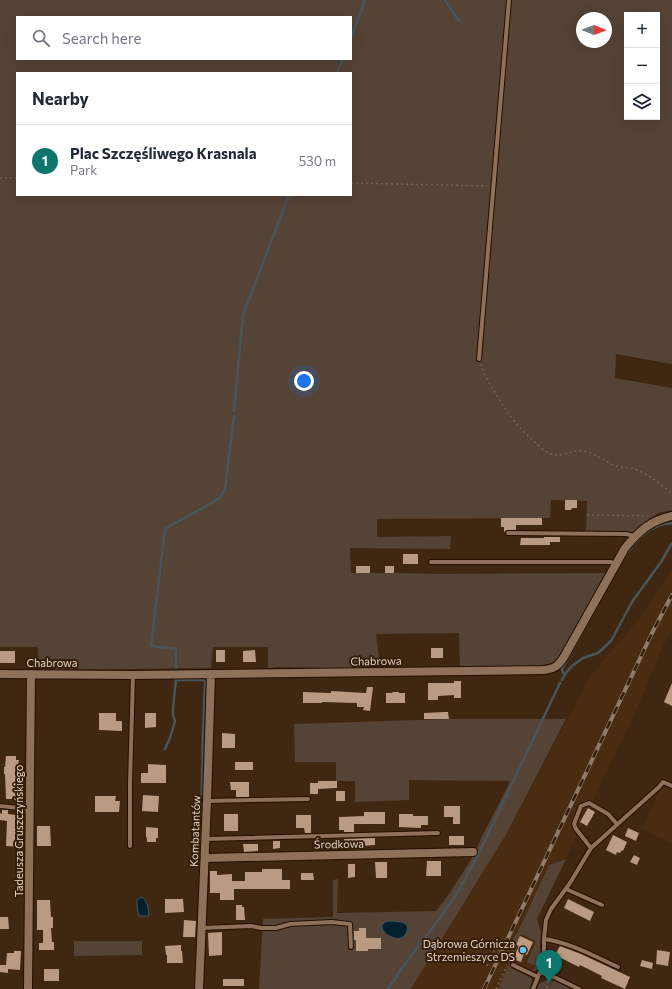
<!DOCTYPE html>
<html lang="en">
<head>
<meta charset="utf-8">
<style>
	:root { --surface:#fff; --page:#f2f2f3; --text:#1f2937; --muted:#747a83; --line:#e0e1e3; --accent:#0f766e }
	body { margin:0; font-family:Commissioner,sans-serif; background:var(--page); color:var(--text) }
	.controls { position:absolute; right:12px; top:12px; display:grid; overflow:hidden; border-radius:0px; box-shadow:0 4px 16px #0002 }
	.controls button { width:36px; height:36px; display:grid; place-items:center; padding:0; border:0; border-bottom:1px solid var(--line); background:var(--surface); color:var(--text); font:20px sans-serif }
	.compass { position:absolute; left:576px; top:12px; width:36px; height:36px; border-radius:50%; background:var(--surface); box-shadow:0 4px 16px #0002; rotate:91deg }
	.you { position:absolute; left:304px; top:381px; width:14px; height:14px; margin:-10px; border:3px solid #fff; border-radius:50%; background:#1a73e8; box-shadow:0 0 0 6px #1a73e833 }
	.badge { display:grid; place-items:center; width:26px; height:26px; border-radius:50%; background:var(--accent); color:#fff; font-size:13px; font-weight:700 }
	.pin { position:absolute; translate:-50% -33px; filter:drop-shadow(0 1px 2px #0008) }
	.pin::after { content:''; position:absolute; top:21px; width:14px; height:12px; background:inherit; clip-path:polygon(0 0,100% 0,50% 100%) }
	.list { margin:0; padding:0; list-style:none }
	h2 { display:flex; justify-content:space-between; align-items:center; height:52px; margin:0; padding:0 16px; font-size:17px }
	h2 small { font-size:13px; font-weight:400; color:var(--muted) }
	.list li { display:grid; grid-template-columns:26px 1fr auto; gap:12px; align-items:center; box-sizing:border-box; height:72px; padding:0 16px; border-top:1px solid var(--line) }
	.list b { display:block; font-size:15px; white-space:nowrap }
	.list p { margin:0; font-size:13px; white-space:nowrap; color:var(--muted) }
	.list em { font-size:13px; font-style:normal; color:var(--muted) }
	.icon { flex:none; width:22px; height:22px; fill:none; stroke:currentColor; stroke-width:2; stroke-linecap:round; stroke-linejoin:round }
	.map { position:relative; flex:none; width:672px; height:989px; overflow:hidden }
	.search { position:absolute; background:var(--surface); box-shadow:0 4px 16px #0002; left:16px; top:16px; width:336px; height:44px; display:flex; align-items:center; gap:10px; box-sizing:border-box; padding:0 14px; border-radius:0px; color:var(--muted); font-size:15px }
	.panel { position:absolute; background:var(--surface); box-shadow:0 4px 16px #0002; left:16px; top:72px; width:336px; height:124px; border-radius:0px }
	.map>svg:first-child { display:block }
	.built { fill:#4a2c11 }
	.green { fill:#554335; fill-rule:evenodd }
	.water { fill:#02212f; stroke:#46565c }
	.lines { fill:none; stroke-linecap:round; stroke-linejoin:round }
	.stream { stroke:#46565c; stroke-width:2.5 }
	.building { fill:#b99a83 }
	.service-casing { stroke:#250e00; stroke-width:6 }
	.minor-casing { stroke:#250e00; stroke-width:10 }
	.path { stroke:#76614e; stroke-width:1.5; stroke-dasharray:2 3; stroke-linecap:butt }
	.service { stroke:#8e715a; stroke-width:4 }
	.minor { stroke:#8e715a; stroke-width:8 }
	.rail-casing { stroke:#8f7b6a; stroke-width:4 }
	.rail { stroke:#351d07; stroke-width:2.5; stroke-dasharray:8; stroke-linecap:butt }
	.poi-dot { fill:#69c3f1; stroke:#351d07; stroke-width:1.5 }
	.labels { text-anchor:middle; stroke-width:4; stroke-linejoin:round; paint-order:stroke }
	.street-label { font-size:11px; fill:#e3d3c6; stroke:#351d07 }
	.poi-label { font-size:11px; fill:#e3d3c6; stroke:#351d07; text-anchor:end }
</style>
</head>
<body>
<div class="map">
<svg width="672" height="989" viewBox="0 0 672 989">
	<rect width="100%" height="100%" fill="#3f2712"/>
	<path class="built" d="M672,570v60l-10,18 -24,58 -101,213 4,13 -4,28 -14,29h-112l96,-156 84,-158 52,-61z
		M663,787h5l4,1v55l-30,-14 19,-40z"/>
	<path class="green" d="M0,0h672v364l-56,-10 -1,24 57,10v122l-14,3 -26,20h-46l1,-32 -36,-1 -1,18 -173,1v18l74,-1 -1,13 -100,-1 1,25h48l41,1 167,-1 -46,81 -7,8 -12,4 -82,2 -1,-35 -83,1 4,33 -1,2 -102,-2 -9,1v-21h-55l-2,21 -172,2 -1,-23h-38zM627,15h30v102h-30zM17,17h334v42h-334zM582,18h24v24h-24zM17,73h334v122h-334z
		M449,719h117l-59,114 -96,156h-152l4,-70 70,-2v-37l5,-1 -1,34 99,-2 13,-17 25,-39 8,-19 20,-38 8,-17 -101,-1v20l-54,2v-21h-19v-19h-41l-1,-38z
		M566,859l-29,60 4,13 -1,11v16l-2,9 -2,3h-4l3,-5 -8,-4 9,-21 -15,-7 -6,13 2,1 -6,13 3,2 -3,5 20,10 1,4 -3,7h-31l15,-33 -4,-2 2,-4v-7l9,-16 29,-62z
		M74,941h68v14l-68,1z
		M547,980c8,-1 16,5 23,9h-33l2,-5z"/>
	<path class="water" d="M142,897c6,4 6,12 7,19h-10l-2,-9v-8z
		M389,921c4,0 11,0 15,2 7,3 2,13 -3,15 -11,3 -29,-13 -12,-17z"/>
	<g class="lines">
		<path class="stream" d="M445,0l14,21
			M351,39l14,-39
			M337,73l6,-14
			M234,411l9,-96 46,-120
			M624,557c12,-17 26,-33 48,-34
			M176,668v-19l-25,-3 14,-117 55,-31 5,-9 9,-73
			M565,674l-2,-1 -1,-4 42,-76
			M176,680h27l2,1v2l-2,49 -3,153
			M562,680l3,-6 7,-8 11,-8 15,-5 13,-12 21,-39 29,-40 11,-19
			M165,749l5,-11 5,-17 -2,-6v-7l3,-29
			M388,989l14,-21 35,-46 21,-30 20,-37 82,-172"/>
	</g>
	<path class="building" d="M565,500h12v8h-5l-1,2h-6z
		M501,518h41v7h-26v5h-8l-4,2v-5h-3z
		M544,537h16v5h-10v3h-30l1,-7h23z
		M403,554h15v10h-15z
		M356,566h14v7h-14z
		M385,566h9v7h-9z
		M431,648h12v10h-12z
		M216,650h9v12h-9z
		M255,650l1,12h-13v-11z
		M0,651h15v12h-15z
		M454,681h7v17h-7v-3l-16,1v4h-10v-17h26z
		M672,683v23l-8,-4z
		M367,687h6l-3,24 -7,-1 1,-3h-7v-4l-35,-1v1h-19v-11l28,1v-2l35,2z
		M393,692h6v1h6v10h-19v-10h6z
		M444,712h4l1,7h-25v-6z
		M99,713h17v8h6v10l-23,-1z
		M145,713h11v14l-11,1z
		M222,733l13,1v14h-13z
		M6,756h10v4h3l-1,7h-1v15l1,17h-12l-1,-25h-1v-7h1z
		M235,762h18v8h-18z
		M148,764l18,1v18h-25v-10h7z
		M318,781h19v7l-19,1v5h-8v-11h8z
		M230,782h19v15h-13v-7h-5z
		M336,791h9v10h-9z
		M143,795l16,1 -1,16 -16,-1z
		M95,796h21l-1,5h5l-1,11h-24z
		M444,806h16v18h-7v-7h-9z
		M588,808l7,4 -8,14 -7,-4z
		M2,810h6v4l8,1 -1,14h6v18l-15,-1 1,-25 -7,-1v-7l2,1z
		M364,812h21v12h-31v8h-10v-2h-5v-13l25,-1z
		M224,814h14v17h-14z
		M399,814h14v2h15v9h-7v3l-22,-1z
		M296,815h15v18h-6l-1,-5h-8z
		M37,826h13l1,20h-14z
		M146,827l12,1v10h-2v4h-9v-4l-1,-1z
		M628,828l11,5 -3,8 -11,-5z
		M613,835l14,7 -4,9 -1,-1 -2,3 -3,-1 -1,3 -10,-5z
		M449,836h15v9h-15z
		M375,838v7l-30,2 -1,-8z
		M273,841h7v7l-7,1z
		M243,844h15v7l-14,1z
		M634,855l6,3 -3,7 -7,-3z
		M427,861h14v15h-15z
		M375,862h12v16h-11z
		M348,864h7v13l-7,1z
		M262,869h20v11h8v9h-56v11h-14v-7h-10v-22h7v4l15,-1v7h13v-9h17z
		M301,873h12l1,7h-13z
		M165,899h18l1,13 -19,1z
		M568,899l26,13 -4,9 -26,-13z
		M37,900h13l1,17h2v11h-2l1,14h2v8h-15v-7h4v-13h-6z
		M236,905h6v2h2l1,13h-9z
		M0,917h8l1,12h-9z
		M184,920l12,1 -1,16h-12z
		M359,928h7v10h15v11h-13v2h-12v-11h-2v-9h5z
		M222,932v23l-13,1 -1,-23z
		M520,936l13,6 -6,13 -3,-1 -3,8 -8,-3 6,-13 -3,-1z
		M181,945v6h1l1,12h-16v-8h-1l-1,-9z
		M560,946l21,8 49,23 -5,12 -24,-11 1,-2 -22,-11 -1,2 -24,-12z
		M657,950l13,2 -2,14 -12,-2z
		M14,951h7l-1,19 -12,-1v4l-8,-1v-7h6l1,-12h7z
		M642,960l11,3 -1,6 -12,-3z
		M44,969h15v12h-15z
		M223,979h21v7h-21z"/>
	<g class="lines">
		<defs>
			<path id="service" d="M479,359l30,-359
				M508,533l118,1 9,2
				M431,562h180l5,2
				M207,801l45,-1 56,-1
				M0,806l30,3
				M205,839l233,-6
				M130,846v-63l3,-108
				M591,848l-15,-19 -2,-5 7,-18 8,-3 19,11 9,10
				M566,889l36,16
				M202,928l49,-2 10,2h15l14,-4 42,-2 18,2 1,23
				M544,939c27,4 50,17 74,28
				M513,965l25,12
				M540,972l4,-10v-23l2,-19 5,-11 19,-26 21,-35 68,-61 4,-5 9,4
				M533,989l7,-17 14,5 25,12"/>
			<path id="minor" d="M0,674l133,1 410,-5c12,-1 15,-4 21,-13l61,-109c14,-17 25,-27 47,-32
				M205,858l268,-6
				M28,989l3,-315
				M199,989l8,-188 4,-127"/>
		</defs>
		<use href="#service" class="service-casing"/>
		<use href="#minor" class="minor-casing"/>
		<path class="path" d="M0,178h17
			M351,183l136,3
			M481,364c2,9 7,17 12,25 11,20 25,39 43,54 4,4 9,9 15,11 11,4 21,-5 32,-3 12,2 22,11 33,15 7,2 15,1 21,4 13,5 25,15 35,24
			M587,515l60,1 1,1
			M487,966l10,-21 3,1 -2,4 7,4 2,-5 2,1 -2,5 4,2 -1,2
			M547,981v8
			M496,989l11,-23"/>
		<use href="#service" class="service"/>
		<use href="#minor" class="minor"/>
		<defs>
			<path id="rail" d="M484,989l168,-356 20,-38"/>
		</defs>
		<use href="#rail" class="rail-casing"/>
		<use href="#rail" class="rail"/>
	</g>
	<circle class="poi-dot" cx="523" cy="950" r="4"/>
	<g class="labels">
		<g class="street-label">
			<text transform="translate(376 661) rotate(-1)" y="4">Chabrowa</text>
			<text x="52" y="667">Chabrowa</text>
			<text transform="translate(19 831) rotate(-90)" y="4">Tadeusza Gruszczyńskiego</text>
			<text transform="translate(195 831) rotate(-88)" y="4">Kombatantów</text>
			<text transform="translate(339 844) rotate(-1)" y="4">Środkowa</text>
		</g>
		<g class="poi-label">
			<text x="515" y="948">Dąbrowa Górnicza<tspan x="515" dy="13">Strzemieszyce DS</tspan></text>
		</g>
	</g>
</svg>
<div class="controls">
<button>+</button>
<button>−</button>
<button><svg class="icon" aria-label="layers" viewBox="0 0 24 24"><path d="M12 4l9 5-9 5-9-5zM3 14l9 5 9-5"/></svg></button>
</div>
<svg class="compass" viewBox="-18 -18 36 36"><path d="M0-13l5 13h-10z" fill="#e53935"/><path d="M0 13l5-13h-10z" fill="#747a83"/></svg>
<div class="you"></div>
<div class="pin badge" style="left:549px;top:983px">1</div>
<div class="search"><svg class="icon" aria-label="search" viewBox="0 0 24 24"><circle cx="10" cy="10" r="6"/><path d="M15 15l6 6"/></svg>Search here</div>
<section class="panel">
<h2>Nearby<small></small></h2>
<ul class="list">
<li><span class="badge">1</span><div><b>Plac Szczęśliwego Krasnala</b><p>Park</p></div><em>530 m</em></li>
</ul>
</section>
</div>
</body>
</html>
